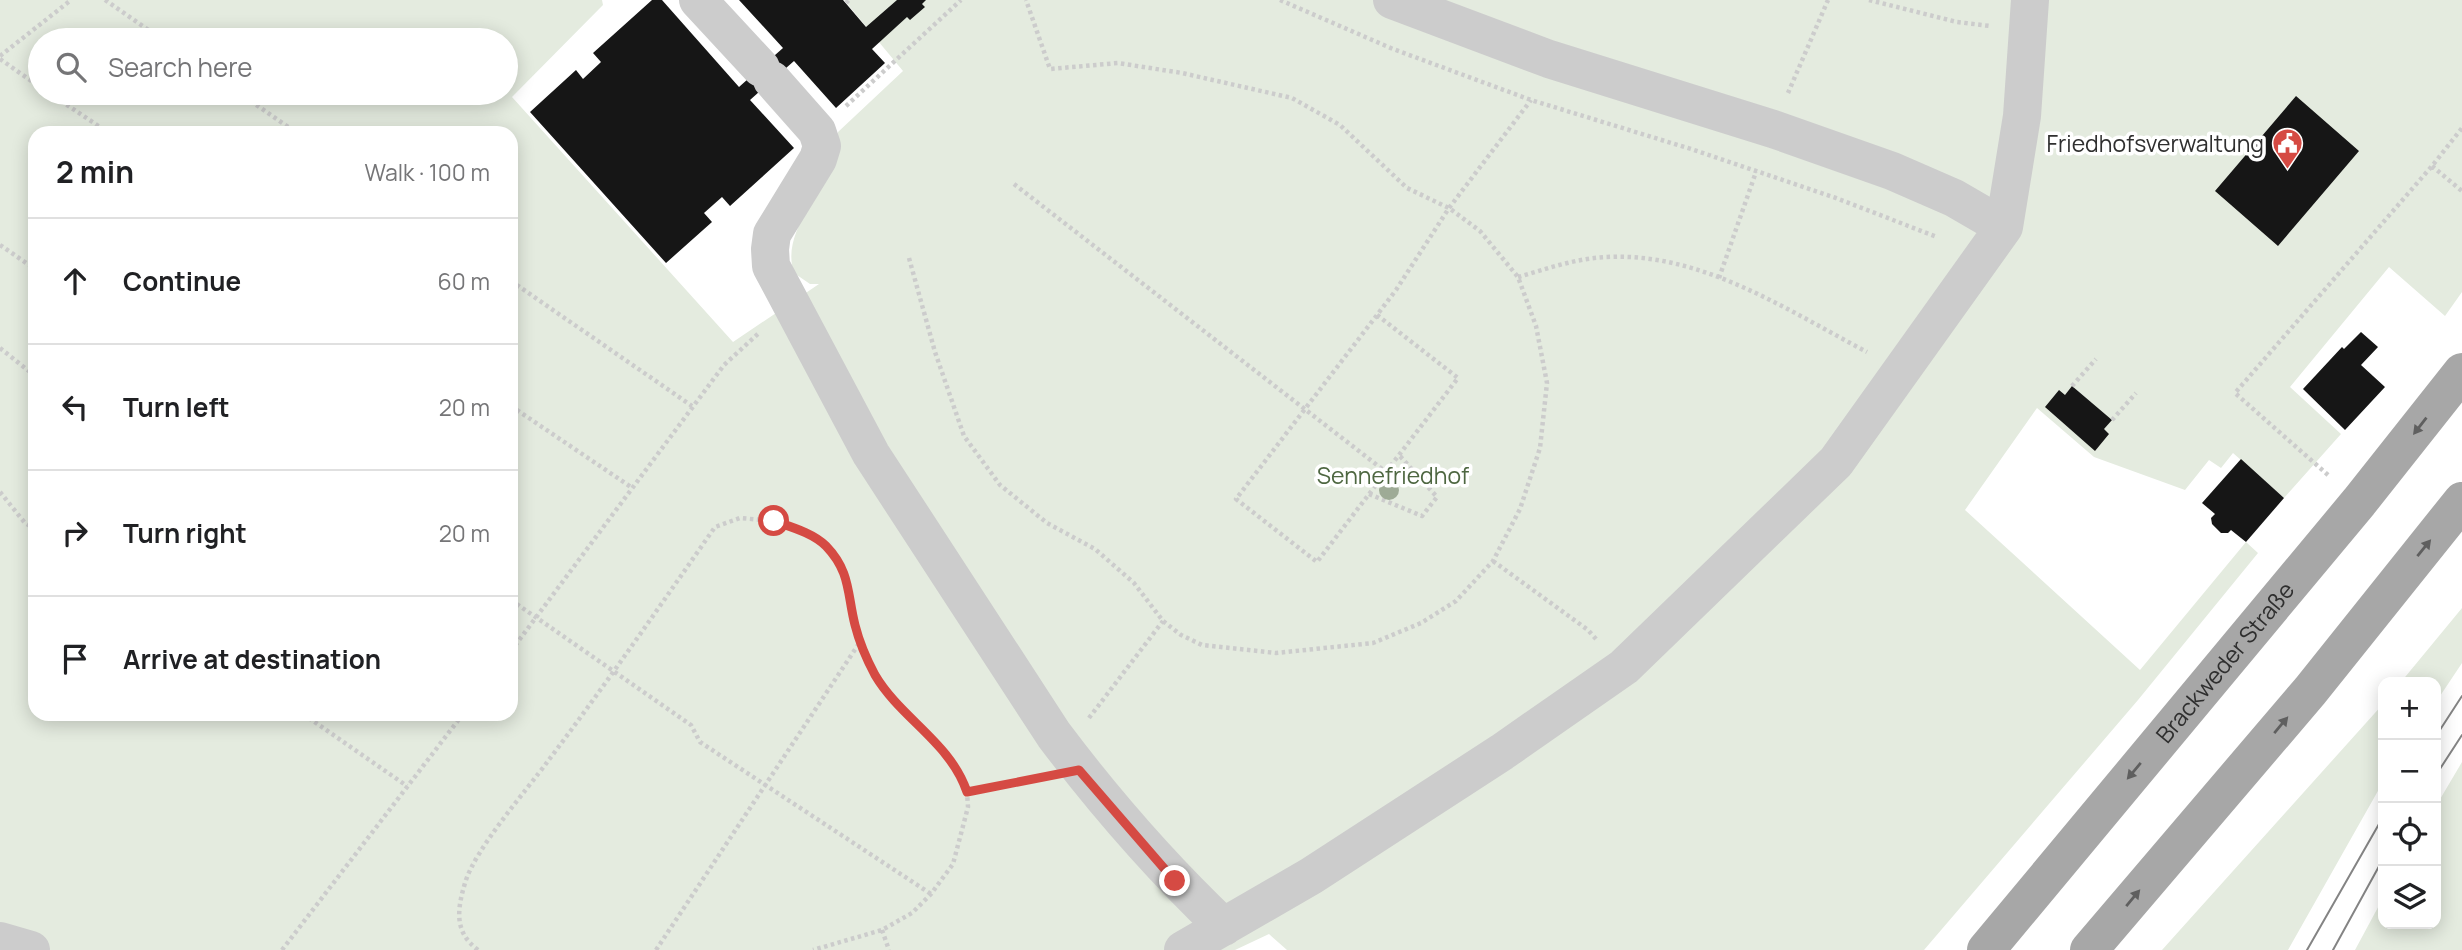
<!DOCTYPE html>
<html lang="en">
<head>
<meta charset="utf-8">
<style>
	:root { --surface:#fff; --page:#f2f2f2; --text:#202124; --muted:#757577; --line:#e0e0e0 }
	body { margin:0; font-family:Manrope,sans-serif; background:var(--page); color:var(--text) }
	.controls { position:absolute; right:21px; bottom:21px; display:grid; overflow:hidden; border-radius:14px; box-shadow:0 4px 18px #0003 }
	.controls button { width:63px; height:63px; display:grid; place-items:center; padding:0; border:0; border-bottom:2px solid var(--line); background:var(--surface); color:var(--text); font:35px sans-serif }
	.stop { position:absolute; width:21px; height:21px; margin:-16px; border:5px solid #d54a43; border-radius:50%; background:#fff }
	.stop.end { background:#d54a43; border-color:#fff; box-shadow:0 2px 7px #0008 }
	.list { margin:0; padding:0; list-style:none }
	h2 { display:flex; justify-content:space-between; align-items:center; height:91px; margin:0; padding:0 28px; font-size:30px }
	h2 small { font-size:23px; font-weight:400; color:var(--muted) }
	.list li { display:grid; grid-template-columns:46px 1fr auto; gap:21px; align-items:center; box-sizing:border-box; height:126px; padding:0 28px; border-top:2px solid var(--line) }
	.list b { display:block; font-size:26px; white-space:nowrap }
	.list em { font-size:23px; font-style:normal; color:var(--muted) }
	.icon { flex:none; width:38px; height:38px; fill:none; stroke:currentColor; stroke-width:2; stroke-linecap:round; stroke-linejoin:round }
	.map { position:relative; flex:none; width:2462px; height:950px; overflow:hidden }
	.search { position:absolute; background:var(--surface); box-shadow:0 4px 18px #0003; left:28px; top:28px; width:490px; height:77px; display:flex; align-items:center; gap:18px; box-sizing:border-box; padding:0 24px; border-radius:38px; color:var(--muted); font-size:26px }
	.panel { position:absolute; background:var(--surface); box-shadow:0 4px 18px #0003; left:28px; top:126px; width:490px; height:595px; border-radius:21px }
	.map>svg:first-child { display:block }
	.green { fill:#e4ebdf; fill-rule:evenodd }
	.building { fill:#161616 }
	.lines { fill:none; stroke-linecap:round; stroke-linejoin:round }
	.path { stroke:#ccc; stroke-width:4.5; stroke-dasharray:3.5 3.5; stroke-linecap:butt }
	.minor { stroke:#ccc; stroke-width:38 }
	.major { stroke:#a7a7a7; stroke-width:38 }
	.tram { stroke:#848484; stroke-width:2 }
	.tree { fill:#9eab96 }
	.oneway { fill:#5f5f5f }
	.route { stroke:#d54a43; stroke-width:9 }
	.labels { text-anchor:middle; stroke-width:7; stroke-linejoin:round; paint-order:stroke }
	.poi-label { font-size:23px; fill:#2f2f2f; stroke:#fff; text-anchor:end }
	.park-label { font-size:23px; fill:#4e6741; stroke:#fff }
	.street-label { font-size:23px; fill:#2f2f2f; stroke:#fff }
</style>
</head>
<body>
<div class="map">
<svg width="2462" height="950" viewBox="0 0 2462 950">
	<rect width="100%" height="100%" fill="#fff"/>
	<path class="green" d="M0,0h602l1,5 -91,92 221,245 86,-58h-9l-16,-11c-13,-38 25,-76 39,-108 5,-11 5,-22 5,-33l65,-61 -59,-71h1618v292l-17,24 -56,-49 -99,120 51,47 -57,64 -51,-45 -12,15 -12,-8 -24,30 -91,-33 -57,-49 -72,102 175,160 106,-128 12,11 -120,147 -214,250h-637l-18,-16 -34,16h-1235zM40,40h466v53h-466zM35,133h476v581h-476z
		M2462,608v55l-26,39v-20h-35z
		M2383,704v78l-95,168h-126z
		M2462,762v188h-107l28,-52v26h53v-118z"/>
	<path class="building" d="M652,0h10l77,87 44,-39 -44,-48h104l23,27 31,-27h29l-4,4 3,3 -15,13 -3,-3 -35,32 13,14 -49,45 -42,-47 -44,39 44,48 -64,58 -8,-9 -18,16 8,9 -46,41 -136,-151 46,-42 7,9 18,-17 -8,-9z
		M2296,96l63,55 -81,95 -63,-55z
		M2361,332l17,15 -17,18 24,22 -40,43 -42,-41 39,-42 2,2z
		M2072,386l40,34 -8,9 5,5 -14,17 -50,-44 14,-17 6,5z
		M2241,459l43,39 -38,44 -15,-12 -3,3h-7l-9,-9 -1,-6 4,-4 -13,-11z"/>
	<g class="lines">
		<path class="path" d="M105,0l58,40
			M1280,0l113,49 138,51 160,49 145,49 101,39
			M1869,0l88,22 33,4
			M846,3l3,-3
			M0,56l71,-56
			M0,59l40,28
			M49,93l60,40
			M239,93l58,40
			M1788,93l40,-93
			M846,106l115,-106
			M2432,166l30,25
			M1014,184l372,288
			M0,245l35,24
			M909,258l26,94 29,84 36,49 47,38 48,26 39,34 29,38 18,14 21,10 74,8 97,-10 48,-20 35,-22 37,-40 27,-52 20,-61 7,-65 -11,-57 -18,-49 -38,-46 -31,-23 -42,-20 -67,-63 -48,-27 -110,-25 -64,-10 -68,6 -24,-69
			M1518,277c28,-8 59,-19 89,-20 94,-5 180,53 260,95
			M1719,278l37,-106
			M511,281l181,125
			M1377,315l81,63 -141,184 -81,-63 141,-184 19,-25 53,-82 82,-108
			M0,348l35,28
			M2072,386l24,-27
			M511,406l120,81
			M2112,420l24,-27
			M2328,475l-93,-82 197,-227 30,-38
			M0,492l25,31 10,6
			M1369,494l53,22 15,-19 -38,-42
			M1493,561l95,69 8,9
			M511,600l180,125 9,17 231,152
			M511,651l213,-286 36,-33
			M303,714l104,72
			M1089,718l74,-97
			M967,792l70,-14
			M882,930l7,20
			M282,950l181,-236
			M478,950c-24,-18 -21,-40 -13,-67 10,-34 61,-92 83,-122 58,-77 112,-155 167,-234l25,-9 34,3 31,11 20,13 20,26 10,56 21,48 29,38 35,33 23,34 4,12 1,15 -15,57 -22,30 -19,19 -30,17 -69,20
			M656,950l204,-308"/>
		<path class="minor" d="M698,0l63,68
			M1392,0l157,59 224,70 119,42 62,27 50,29
			M772,80l45,51 5,15 -4,13 -46,75 -2,15 1,17 100,188 183,281c52,69 108,133 170,192
			M0,941l31,9
			M1183,950l128,-74 191,-124 122,-85 212,-205 168,-235 18,-111 8,-116"/>
		<g class="major">
			<path id="s1" d="M1986,950l373,-448 103,-130"/>
			<path d="M2089,950l221,-259 152,-190"/>
		</g>
		<path class="tram" d="M2436,736l26,-40
			M2436,775l26,-40
			M2307,950l76,-133
			M2333,950l50,-91"/>
	</g>
	<circle class="tree" cx="1389" cy="490" r="10"/>
	<defs><path id="oneway-solid" d="M-6-.8H1V-3.2L6.5 0L1 3.2V.8H-6Z" transform="scale(1.75)"/></defs>
	<g class="oneway">
		<use href="#oneway-solid" transform="translate(2420 426) rotate(128)"/>
		<use href="#oneway-solid" transform="translate(2424 548) rotate(-51)"/>
		<use href="#oneway-solid" transform="translate(2281 725) rotate(-50)"/>
		<use href="#oneway-solid" transform="translate(2134 771) rotate(130)"/>
		<use href="#oneway-solid" transform="translate(2133 898) rotate(-50)"/>
	</g>
	<g class="lines">
		<path class="route" d="M774,521c17,6 39,12 52,25 25,26 21,48 29,79 4,16 12,35 20,50 26,44 75,67 92,117l112,-22 96,111"/>
	</g>
	<defs>
		<symbol id="civic-pin" viewBox="-11 -11 22 30"><path d="M0 17L-7.5 6A9.5 9.5 0 1 1 7.5 6Z" fill="#d54a43" stroke="#fff"/><path d="M-.6-6.5H3V-4.5H.6V-3L4-1V1h2V6H-6V1h2V-1L-.6-3ZM-1.2 2.5V6h2.4V2.5Z" fill="#fff"/></symbol>
	</defs>
	<g fill-rule="evenodd">
		<use href="#civic-pin" x="2270" y="126" width="35" height="47"/>
	</g>
	<g class="labels">
		<g class="poi-label">
			<text x="2264" y="152">Friedhofsverwaltung</text>
		</g>
		<g class="park-label">
			<text x="1393" y="484">Sennefriedhof</text>
		</g>
		<g class="street-label">
			<text dy="8" stroke="none"><textPath href="#s1" startOffset="374">Brackweder Straße</textPath></text>
		</g>
	</g>
</svg>
<div class="controls">
<button>+</button>
<button>−</button>
<button><svg class="icon" aria-label="locate" viewBox="0 0 24 24"><circle cx="12" cy="12" r="6"/><path d="M12 2v4M12 18v4M2 12h4M18 12h4"/></svg></button>
<button><svg class="icon" aria-label="layers" viewBox="0 0 24 24"><path d="M12 4l9 5-9 5-9-5zM3 14l9 5 9-5"/></svg></button>
</div>
<div class="stop" style="left:774px;top:521px"></div>
<div class="stop end" style="left:1175px;top:881px"></div>
<div class="search"><svg class="icon" aria-label="search" viewBox="0 0 24 24"><circle cx="10" cy="10" r="6"/><path d="M15 15l6 6"/></svg>Search here</div>
<section class="panel">
<h2>2 min<small>Walk · 100 m</small></h2>
<ul class="list">
<li><svg class="icon" aria-label="ahead" viewBox="0 0 24 24"><path d="M12 20V5M6 11l6-6 6 6"/></svg><div><b>Continue</b></div><em>60 m</em></li>
<li><svg class="icon" aria-label="left" viewBox="0 0 24 24"><path d="M17 20v-9H6M10 6l-5 5 5 5"/></svg><div><b>Turn left</b></div><em>20 m</em></li>
<li><svg class="icon" aria-label="right" viewBox="0 0 24 24"><path d="M7 20v-9h11M14 6l5 5-5 5"/></svg><div><b>Turn right</b></div><em>20 m</em></li>
<li><svg class="icon" aria-label="arrive" viewBox="0 0 24 24"><path d="M6 21V4h12l-3 4 3 4H6"/></svg><div><b>Arrive at destination</b></div></li>
</ul>
</section>
</div>
</body>
</html>
